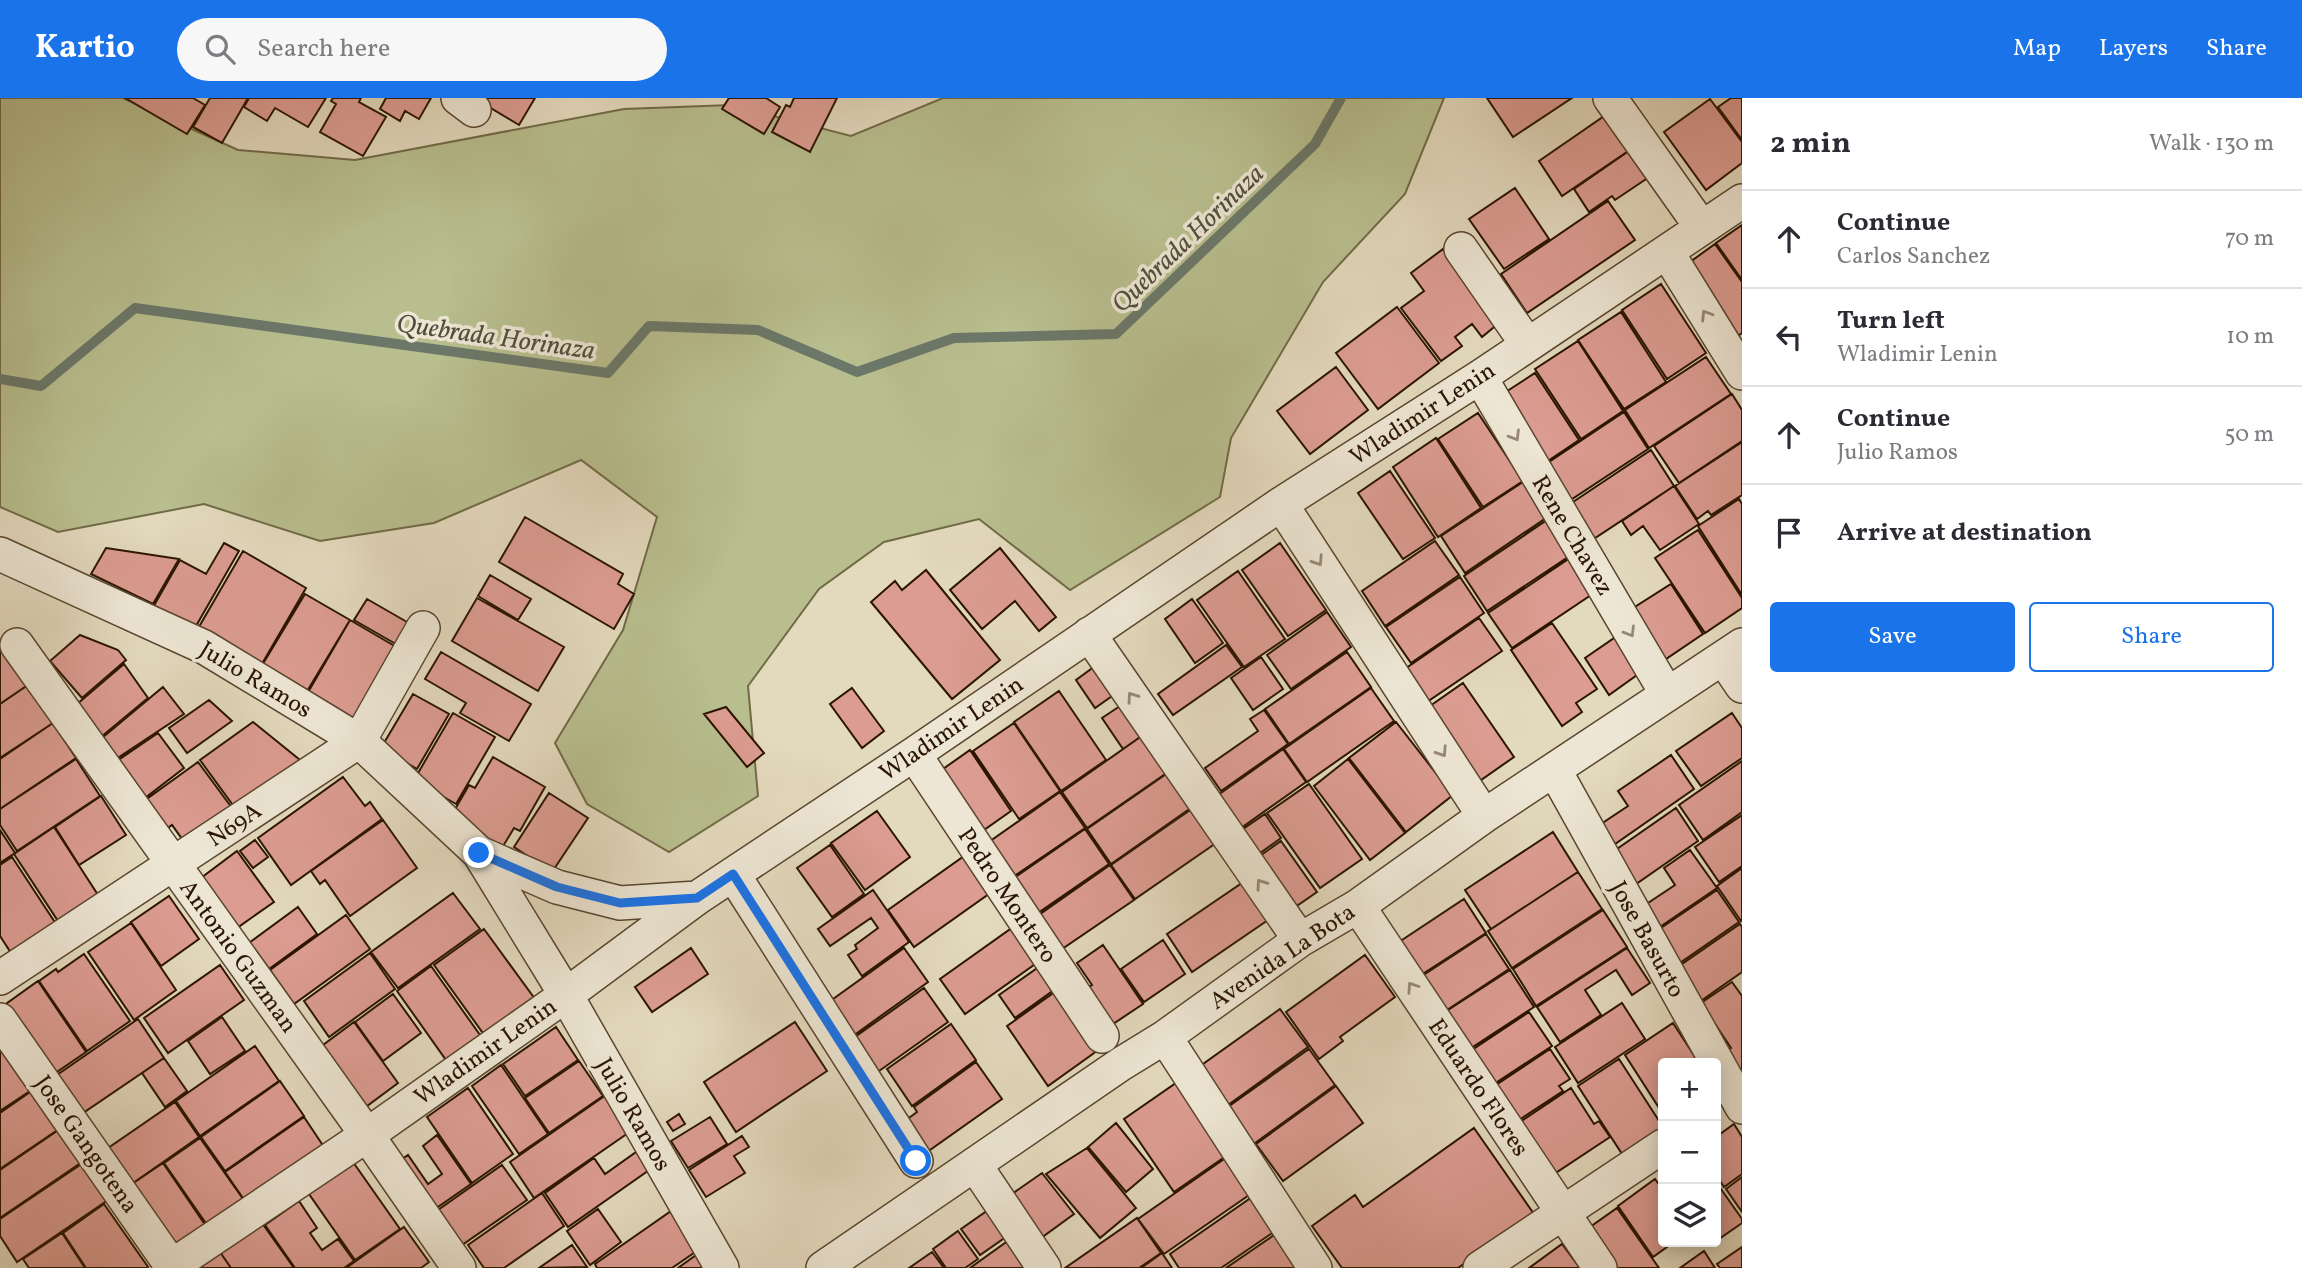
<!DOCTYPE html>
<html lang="en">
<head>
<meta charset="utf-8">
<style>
	:root { --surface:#fff; --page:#f7f7f7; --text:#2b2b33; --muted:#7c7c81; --line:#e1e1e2; --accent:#1a73e8 }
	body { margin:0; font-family:Vollkorn,serif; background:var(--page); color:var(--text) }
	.controls { position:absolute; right:21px; bottom:21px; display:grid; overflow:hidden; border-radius:7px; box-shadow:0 4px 18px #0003 }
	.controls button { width:63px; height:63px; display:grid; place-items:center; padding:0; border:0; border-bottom:2px solid var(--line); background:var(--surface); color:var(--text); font:35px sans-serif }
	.stop { position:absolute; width:21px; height:21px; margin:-16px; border:5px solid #1a73e8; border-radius:50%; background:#fff }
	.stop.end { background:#1a73e8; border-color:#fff; box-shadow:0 2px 7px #0008 }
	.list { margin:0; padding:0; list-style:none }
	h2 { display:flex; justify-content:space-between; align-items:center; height:91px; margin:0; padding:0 28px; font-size:30px }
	h2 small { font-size:23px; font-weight:400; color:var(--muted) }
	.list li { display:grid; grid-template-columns:46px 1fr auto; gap:21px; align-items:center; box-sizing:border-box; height:98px; padding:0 28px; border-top:2px solid var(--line) }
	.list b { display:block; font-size:26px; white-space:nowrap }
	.list p { margin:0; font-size:23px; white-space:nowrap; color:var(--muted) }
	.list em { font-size:23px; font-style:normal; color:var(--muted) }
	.actions { display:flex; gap:14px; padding:21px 28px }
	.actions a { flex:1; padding:16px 0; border:2px solid var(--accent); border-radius:7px; text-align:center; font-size:24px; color:var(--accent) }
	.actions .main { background:var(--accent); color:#fff }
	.icon { flex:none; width:38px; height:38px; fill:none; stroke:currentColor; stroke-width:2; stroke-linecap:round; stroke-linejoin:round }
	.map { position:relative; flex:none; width:1742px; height:1170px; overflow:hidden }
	header { display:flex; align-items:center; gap:42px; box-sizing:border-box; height:98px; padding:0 35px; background:var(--accent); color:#fff }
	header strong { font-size:33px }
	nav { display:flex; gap:38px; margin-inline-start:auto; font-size:24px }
	.search { width:490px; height:63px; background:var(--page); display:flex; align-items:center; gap:18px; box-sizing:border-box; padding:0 24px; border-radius:38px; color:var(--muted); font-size:26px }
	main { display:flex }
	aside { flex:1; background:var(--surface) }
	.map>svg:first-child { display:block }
	.green { fill:#b8be8e; stroke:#726a47; stroke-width:2 }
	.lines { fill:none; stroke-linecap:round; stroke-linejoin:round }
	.stream { stroke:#6b7869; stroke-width:10 }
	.building { fill:#dc9c91; stroke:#2b1500; stroke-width:2 }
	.minor-casing { stroke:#59462f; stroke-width:36 }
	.minor { stroke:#ede6d4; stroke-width:33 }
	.oneway { stroke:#968875 }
	.route { stroke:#1a73e8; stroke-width:9 }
	.labels { text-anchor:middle; stroke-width:7; stroke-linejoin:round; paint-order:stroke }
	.street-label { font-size:24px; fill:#2b1500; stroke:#ede6d4 }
	.water-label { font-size:26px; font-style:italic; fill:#504f3d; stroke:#ede6d4 }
</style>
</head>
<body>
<header>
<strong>Kartio</strong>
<div class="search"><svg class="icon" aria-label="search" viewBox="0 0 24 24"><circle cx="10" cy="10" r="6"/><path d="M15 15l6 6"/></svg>Search here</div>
<nav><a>Map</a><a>Layers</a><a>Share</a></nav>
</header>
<main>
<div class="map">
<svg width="1742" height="1170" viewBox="0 0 1742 1170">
	<rect width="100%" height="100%" fill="#e3d9bd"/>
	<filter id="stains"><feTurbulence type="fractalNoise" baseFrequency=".00286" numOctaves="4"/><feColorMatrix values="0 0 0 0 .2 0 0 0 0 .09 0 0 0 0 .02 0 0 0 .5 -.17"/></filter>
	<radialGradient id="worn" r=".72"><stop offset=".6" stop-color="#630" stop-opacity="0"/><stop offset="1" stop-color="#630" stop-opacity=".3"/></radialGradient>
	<path class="green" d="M0,0h123l115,52 117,10 269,-51 107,-4 120,31 92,-38h501l-39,96 -82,88 -92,156 -11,59 -150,93 -91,-71 -95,23 -65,47 -71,97 10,110 -89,56 -82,-48 -32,-61 68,-113 34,-113 -76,-57 -147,63 -114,18 -116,-37 -146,28 -58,-25z"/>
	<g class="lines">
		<path class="stream" d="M0,281l41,7 94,-78 473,65 41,-47 109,4 99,42 97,-34 162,-4 199,-190 26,-46"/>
	</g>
	<path class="building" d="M125,0h68l12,7 -18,29z
		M210,0h38l-26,45 -29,-16z
		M249,0h77l-18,29 -33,-19 -8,13 -23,-14z
		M333,0h28l-2,4 27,15 -23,39 -43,-24 16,-28 -5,-3z
		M386,0h45l-12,21 -14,-8 -5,10 -20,-12z
		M474,0h61l-16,27z
		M729,0h37l14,9 -16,27 -42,-25z
		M794,0h43l-27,54 -38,-20 14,-27 4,2z
		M1487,0h85l-59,39z
		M1731,0h11v42l-24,-33z
		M1710,1l32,43v21l-36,27 -42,-58z
		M1613,12l24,35 -75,51 -23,-35z
		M1639,46l19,27 -43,29 -3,-4 -23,16 -15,-23z
		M1515,90l34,51 -45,30 -35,-50z
		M1608,103l27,39 -108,73 -26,-39z
		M1742,127v55l-26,-37z
		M1715,146l27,38v51l-9,6 -50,-72z
		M1443,151l19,24 43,45 -23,19 -10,-13 -17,13 7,9 -21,15 -40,-53 23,-17 -13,-18z
		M1661,186l45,69 -39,26 -45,-69z
		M1397,209l42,56 -61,46 -42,-56z
		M1621,214l45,70 -42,27 -46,-69z
		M1578,243l45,70 -42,28 -46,-70z
		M1706,259l25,37 -82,54 -24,-38z
		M1336,269l32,43 -58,44 -33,-43z
		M1535,275l44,67 -37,25 -44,-68z
		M1732,296l10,16v31l-63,42 -25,-37z
		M1624,314l24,37 -82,54 -23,-37z
		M1478,315l45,68 -40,26 -45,-68z
		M1436,340l45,70 -43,29 -45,-70z
		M1742,344v53l-31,20 -3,-4 -11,8 -22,-33z
		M1651,352l23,36 -85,56 -22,-36z
		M1390,373l45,67 -32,21 -45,-66z
		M1523,384l23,36 -81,55 -24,-37z
		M1674,388l25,38 -39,26 -17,-24 -12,9 -9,-14z
		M1739,401l3,5v91l-44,-69z
		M525,419l98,57 -5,10 16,10 -20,35 -115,-67z
		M1547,422l24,35 -84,56 -23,-35z
		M1698,432l44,68v10l-37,25 -50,-75z
		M1435,443l24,34 -74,51 -23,-35z
		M224,445l15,8 -47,82 -40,-24 28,-49 26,14z
		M1280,445l46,67 -38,26 -46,-66z
		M106,450l73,11 -26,45 -62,-30z
		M1000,450l56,69 -17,14 -24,-30 -33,28 -32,-39z
		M243,453l63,37 -47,81 -63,-37z
		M1570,460l24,35 -82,55 -24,-35z
		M926,472l74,90 -48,39 -81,-97 24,-21 7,9z
		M1238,473l47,68 -41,28 -47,-67z
		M490,477l41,24 -13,21 -40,-24z
		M1460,479l24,36 -73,50 -25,-36z
		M1671,486l32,50 -40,27 -33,-51z
		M305,496l45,26 -44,73 -45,-26z
		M477,500l87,49 -26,44 -86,-50z
		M367,501l47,27 -13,21 -47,-27z
		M1192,501l31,44 -28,20 -30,-44z
		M1327,514l24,35 -60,42 -24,-34z
		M1479,520l23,33 -81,55 -22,-33z
		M350,522l48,28 -43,74 -48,-28z
		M1552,525l45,66 -21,14 6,9 -20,14 -51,-76z
		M1620,536l24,36 -35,25 -24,-37z
		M80,537l38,15 8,10 -44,38 -32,-37z
		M1226,547l16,22 -69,48 -15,-21z
		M5,551l23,36 -28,19v-52z
		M441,554l90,52 -22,37 -49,-28 6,-10 -41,-24z
		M1347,554l24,35 -82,57 -24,-35z
		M1261,559l22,32 -30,21 -22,-32z
		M1102,563l20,28 -27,19 -19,-28z
		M124,566l24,34 -47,39 -25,-32z
		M1463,585l51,74 -43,30 -51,-74z
		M28,587l25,38 -53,35v-54z
		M163,589l21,27 -68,45 -14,-21z
		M852,590l32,43 -22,17 -32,-44z
		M1371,590l23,33 -87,61 -23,-33z
		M1059,593l47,69 -45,31 -47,-69z
		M413,596l36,20 -32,55 -36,-21z
		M209,602l23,21 -45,32 -18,-25z
		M1129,602l21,30 -27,19 -21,-31z
		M726,609l38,46 -17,14 -43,-53z
		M1264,612l24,34 -67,47 -16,-23 53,-37 -8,-12z
		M453,615l42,24 -39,67 -42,-24z
		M1732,615l10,15v30l-41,28 -25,-35z
		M253,624l47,38 -65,48 -35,-48z
		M1396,624l57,73 -47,37 -57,-74z
		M53,625l23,35 -76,51v-50z
		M1014,625l46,68 -41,28 -46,-68z
		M158,635l26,35 -39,30 -28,-37z
		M1146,635l25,37 -84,58 -25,-36z
		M1283,651l23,33 -72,51 -23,-33z
		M970,652l41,61 -37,26 -41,-61z
		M1671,657l23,34 -79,55 -14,-20 27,-18 -10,-15z
		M493,659l52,30 -25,44 -6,-3 -12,20 -52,-30 19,-33 6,3z
		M76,661l24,37 -83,55 -17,-26v-16z
		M1348,661l57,74 -35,27 -56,-74z
		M1742,663v51l-39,28 -24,-35z
		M198,664l34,46 -47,35 -13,-18 -7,5 -21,-29z
		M1172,672l23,35 -84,59 -24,-35z
		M343,679l22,29 5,-4 12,17 -91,66 -33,-47z
		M1309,686l53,75 -42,29 -53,-75z
		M1060,694l25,36 -75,51 -24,-35z
		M549,695l39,25 -36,54 -38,-25z
		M101,698l25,39 -47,30 -24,-38z
		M1196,708l23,35 -84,58 -24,-34z
		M1676,710l22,33 -72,50 -22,-33z
		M877,713l33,46 -45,33 -34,-47z
		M1265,716l16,24 -32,23 -16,-25z
		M1742,717v51l-23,16 -24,-35z
		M383,722l34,48 -67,48 -25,-36 -5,4 -9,-13z
		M54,729l46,71 -40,26 -46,-70z
		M1085,731l24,35 -74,51 -24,-35z
		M0,732l15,23 -15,10z
		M1553,734l25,40 -87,57 -26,-39z
		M255,742l13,17 -15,11 -13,-17z
		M1281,743l36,51 -32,22 -35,-51z
		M830,747l34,49 -32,23 -35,-49z
		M1690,752l27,38 -66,45 -15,-22 39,-26 -11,-17z
		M237,753l37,51 -37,26 -36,-50z
		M967,756l26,37 -79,56 -26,-37z
		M12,759l46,70 -45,29 -13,-20v-71z
		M1110,767l24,35 -75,51 -23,-34z
		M1742,770v52l-1,1 -24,-35z
		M1578,774l24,37 -90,59 -24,-37z
		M1242,785l26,37 -76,52 -25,-38z
		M873,792l36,52 -47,34 -14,-21 9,-6 -2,-4 23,-17 -7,-10 -41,28 -12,-17z
		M1717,792l22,32 -65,45 -22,-33z
		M453,795l27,36 -82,59 -27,-36z
		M169,798l30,43 -38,27 -30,-44z
		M1464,801l22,34 -65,42 -22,-33z
		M298,809l19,27 -48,35 -20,-26z
		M1603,812l24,37 -91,59 -23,-37z
		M346,817l24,34 -76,55 -24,-34z
		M1020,824l25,35 -80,57 -25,-35z
		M131,825l45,67 -42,30 -46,-68z
		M1740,826l2,3v45l-47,33 -23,-34z
		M484,831l51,70 -50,37 -51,-71z
		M1486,836l23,35 -65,43 -22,-36z
		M1163,842l22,34 -41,28 -23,-33z
		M1103,847l40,59 -39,26 -25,-36 13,-9 -15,-22z
		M691,850l17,26 -56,38 -17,-25z
		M904,850l24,34 -82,59 -24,-34z
		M1627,850l23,35 -18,12 -16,-25 -31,20 16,25 -41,27 -23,-35z
		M370,855l25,36 -66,48 -25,-36z
		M84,856l46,67 -43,30 -48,-70 17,-12 2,3z
		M1365,857l30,42 -55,40 3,4 -24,18 -33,-47z
		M1043,866l15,23 -43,31 -16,-23z
		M220,867l24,35 -76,53 -24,-35z
		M431,868l49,69 -34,25 -49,-69z
		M1510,872l24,37 -72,47 -17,-42z
		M38,883l48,71 -35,24 -48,-70z
		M1732,884l10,14v81l-22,-22 11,-7 -30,-45z
		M924,890l24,34 -76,54 -27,-32z
		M1059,891l42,59 -53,38 -41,-60z
		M393,896l28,39 -38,28 -28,-39z
		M1622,905l23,36 -67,44 -23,-36z
		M1280,911l28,38 -84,61 -28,-39z
		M1529,914l23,34 -61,40 -22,-34z
		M222,919l23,34 -35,23 -22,-33z
		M138,921l26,39 -81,55 -26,-38z
		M354,924l44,61 -35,26 -44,-61z
		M795,924l32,49 -91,61 -32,-50z
		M1673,925l26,40h-36v51l-38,-59z
		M951,926l25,36 -64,46 -25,-37z
		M556,929l22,33 -53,36 -22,-32z
		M0,943l33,48 -33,22z
		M255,948l24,35 -79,55 -24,-35z
		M1309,951l26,36 -84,61 -26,-37z
		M1550,951l20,30 -11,7 4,5 -47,31 -23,-35z
		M164,960l23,33 -22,16 -23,-34z
		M1619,961l44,68v5l-39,25 -46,-71z
		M579,963l24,35 -54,37 -24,-35z
		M976,964l26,37 -82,58 -22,-31 19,-14 -3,-5z
		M501,967l47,69 -29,20 -47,-68z
		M280,983l24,35 -79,55 -24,-34z
		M1176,985l50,73 -52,36 -50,-73z
		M1336,988l27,37 -80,58 -27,-37z
		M468,990l45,66 -41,29 -45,-66z
		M1571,990l23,36 5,-3 11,16 -59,39 -34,-52z
		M33,992l26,39 -59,40v-56z
		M606,997l25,36 -97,67 -24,-36z
		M175,1004l24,35 -76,53 -25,-35z
		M679,1016l6,10 -12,7 -6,-9z
		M304,1019l24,36 -79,54 -24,-35z
		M710,1019l17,27 -39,24 -17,-27z
		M1116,1025l37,46 -27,23 -38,-45z
		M1734,1026l8,13v37l-18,13 -8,-12v-38z
		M1474,1030l60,86 -76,54h-116l-30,-42 43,-31 8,12z
		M60,1031l22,33 -82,56v-48z
		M437,1037l34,49 -36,25 -34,-49 7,-5 20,29 14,-10 -19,-28z
		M742,1038l7,11 -15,9 11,17 -39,24 -17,-27z
		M200,1040l48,68 -36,26 -48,-69z
		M1087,1050l49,60 -36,30 -54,-64z
		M639,1052l13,18 -84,59 -23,-34 49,-35 11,16z
		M1227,1059l25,36 -88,61 -26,-35z
		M353,1064l47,67 -45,31 -46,-66z
		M83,1065l25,37 -91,62 -17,-26v-17z
		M163,1065l47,69 -36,26 -48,-70z
		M502,1067l25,35 -65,45 -24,-35z
		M1042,1075l32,41 -33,24 -32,-42z
		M1742,1079v35l-16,-23z
		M1655,1081l8,11v52h11l-21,15 -35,-51z
		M1716,1084l26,37v4l-26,18z
		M542,1095l22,33 -60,42h-20l-16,-23z
		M1255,1097l23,34 -57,39h-42l-9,-14z
		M299,1103l18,27 -7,5 12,17 16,-11 16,22 -10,7h-49l-30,-43z
		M104,1106l44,63 -1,1h-61l-23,-35z
		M994,1108l19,26 -33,23 -19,-26z
		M1617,1110l42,60h-52l-24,-36z
		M598,1111l23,33 -31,23 -23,-34z
		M674,1111l27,39 -29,20h-75l-2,-4z
		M1137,1120l24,35 -22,15h-74z
		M262,1125l32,45h-63l-11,-16z
		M404,1129l25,35 -8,6h-75z
		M958,1133l20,28 -13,9h-19l-13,-19z
		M62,1135l23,35h-56l-6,-9z
		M1277,1135l23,35h-74z
		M1012,1140l21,30h-63z
		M1562,1146l18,24h-51z
		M572,1147l15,22 -48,1z
		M1742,1149v21h-22l-3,-4z
		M1704,1153l11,17h-35z
		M220,1154l11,16h-33z
		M932,1154l12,16h-35z
		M699,1155l11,15h-32z
		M1162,1155l10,15h-31z"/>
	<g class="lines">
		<defs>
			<path id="minor" d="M458,0l16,12
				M1610,0l92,130
				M1461,151l66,95
				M1667,154l75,121
				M1480,279l187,317
				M1281,406l203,312
				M0,456l204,93 155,94 120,112 78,34 63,16 77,-5
				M1089,536l211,306
				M17,547l350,490 92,133
				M1723,560l19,28
				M914,656l188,282
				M1555,673l187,336
				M479,755l87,142 156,273
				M733,776l183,287
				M1358,808l242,362
				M0,880l359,-237 64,-113
				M0,922l173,248
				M1165,939l150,231
				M975,1067l69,103
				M169,1170l198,-133 199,-140 131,-97 217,-144 367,-250 199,-127 262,-176
				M823,1170l298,-204 44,-27 135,-97 58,-34 126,-90 258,-171
				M1480,1170l183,-122"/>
		</defs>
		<use href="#minor" class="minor-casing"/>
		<use href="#minor" class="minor"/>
	</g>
	<defs><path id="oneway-chevron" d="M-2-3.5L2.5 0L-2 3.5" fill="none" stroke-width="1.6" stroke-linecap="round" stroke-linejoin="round" transform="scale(1.75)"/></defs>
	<g class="oneway">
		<use href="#oneway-chevron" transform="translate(1706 217) rotate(-122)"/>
		<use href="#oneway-chevron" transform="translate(1515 338) rotate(59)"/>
		<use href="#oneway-chevron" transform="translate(1318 463) rotate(57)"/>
		<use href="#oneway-chevron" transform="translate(1630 534) rotate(59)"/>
		<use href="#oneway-chevron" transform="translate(1132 599) rotate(-125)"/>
		<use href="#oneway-chevron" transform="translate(1442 654) rotate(57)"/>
		<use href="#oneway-chevron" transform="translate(1261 786) rotate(-125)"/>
		<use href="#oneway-chevron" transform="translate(1412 889) rotate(-124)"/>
	</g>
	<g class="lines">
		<path class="route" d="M479,755l78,34 63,16 77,-5 36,-24 183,287"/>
	</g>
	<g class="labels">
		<g class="street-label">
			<text transform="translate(1422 315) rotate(-33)" y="8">Wladimir Lenin</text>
			<text transform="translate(1573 437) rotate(59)" y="8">Rene Chavez</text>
			<text transform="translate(256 581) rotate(31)" y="8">Julio Ramos</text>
			<text transform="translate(951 630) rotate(-34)" y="8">Wladimir Lenin</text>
			<text transform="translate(234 726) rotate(-34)" y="8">N69A</text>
			<text transform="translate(1008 797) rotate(56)" y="8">Pedro Montero</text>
			<text transform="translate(1648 841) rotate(61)" y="8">Jose Basurto</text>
			<text transform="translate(239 858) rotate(54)" y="8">Antonio Guzman</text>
			<text transform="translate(1282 858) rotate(-34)" y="8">Avenida La Bota</text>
			<text transform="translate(485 953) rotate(-35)" y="8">Wladimir Lenin</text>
			<text transform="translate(1479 989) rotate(56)" y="8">Eduardo Flores</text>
			<text transform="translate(634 1016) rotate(60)" y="8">Julio Ramos</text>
			<text transform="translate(87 1046) rotate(55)" y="8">Jose Gangotena</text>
		</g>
		<g class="water-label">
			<text transform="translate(1187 140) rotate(-44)" y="9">Quebrada Horinaza</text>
			<text transform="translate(496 238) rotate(8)" y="9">Quebrada Horinaza</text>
		</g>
	</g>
	<rect width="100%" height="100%" filter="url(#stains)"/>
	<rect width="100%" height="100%" fill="url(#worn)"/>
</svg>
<div class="controls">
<button>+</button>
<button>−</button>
<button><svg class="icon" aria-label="layers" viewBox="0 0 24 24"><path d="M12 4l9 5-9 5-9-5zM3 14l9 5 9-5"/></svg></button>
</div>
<div class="stop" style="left:916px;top:1063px"></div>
<div class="stop end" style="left:479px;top:755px"></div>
</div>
<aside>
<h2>2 min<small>Walk · 130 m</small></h2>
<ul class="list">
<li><svg class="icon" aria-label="ahead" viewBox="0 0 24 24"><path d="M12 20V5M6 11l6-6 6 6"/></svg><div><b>Continue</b><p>Carlos Sanchez</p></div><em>70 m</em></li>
<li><svg class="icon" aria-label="left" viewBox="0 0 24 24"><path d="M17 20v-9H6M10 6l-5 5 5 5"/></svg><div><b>Turn left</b><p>Wladimir Lenin</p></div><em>10 m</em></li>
<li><svg class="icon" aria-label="ahead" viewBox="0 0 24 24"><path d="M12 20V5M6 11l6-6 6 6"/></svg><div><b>Continue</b><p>Julio Ramos</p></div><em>50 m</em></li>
<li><svg class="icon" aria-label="arrive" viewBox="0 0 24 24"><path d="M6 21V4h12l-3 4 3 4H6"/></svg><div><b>Arrive at destination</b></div></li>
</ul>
<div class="actions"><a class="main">Save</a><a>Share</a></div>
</aside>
</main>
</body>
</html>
